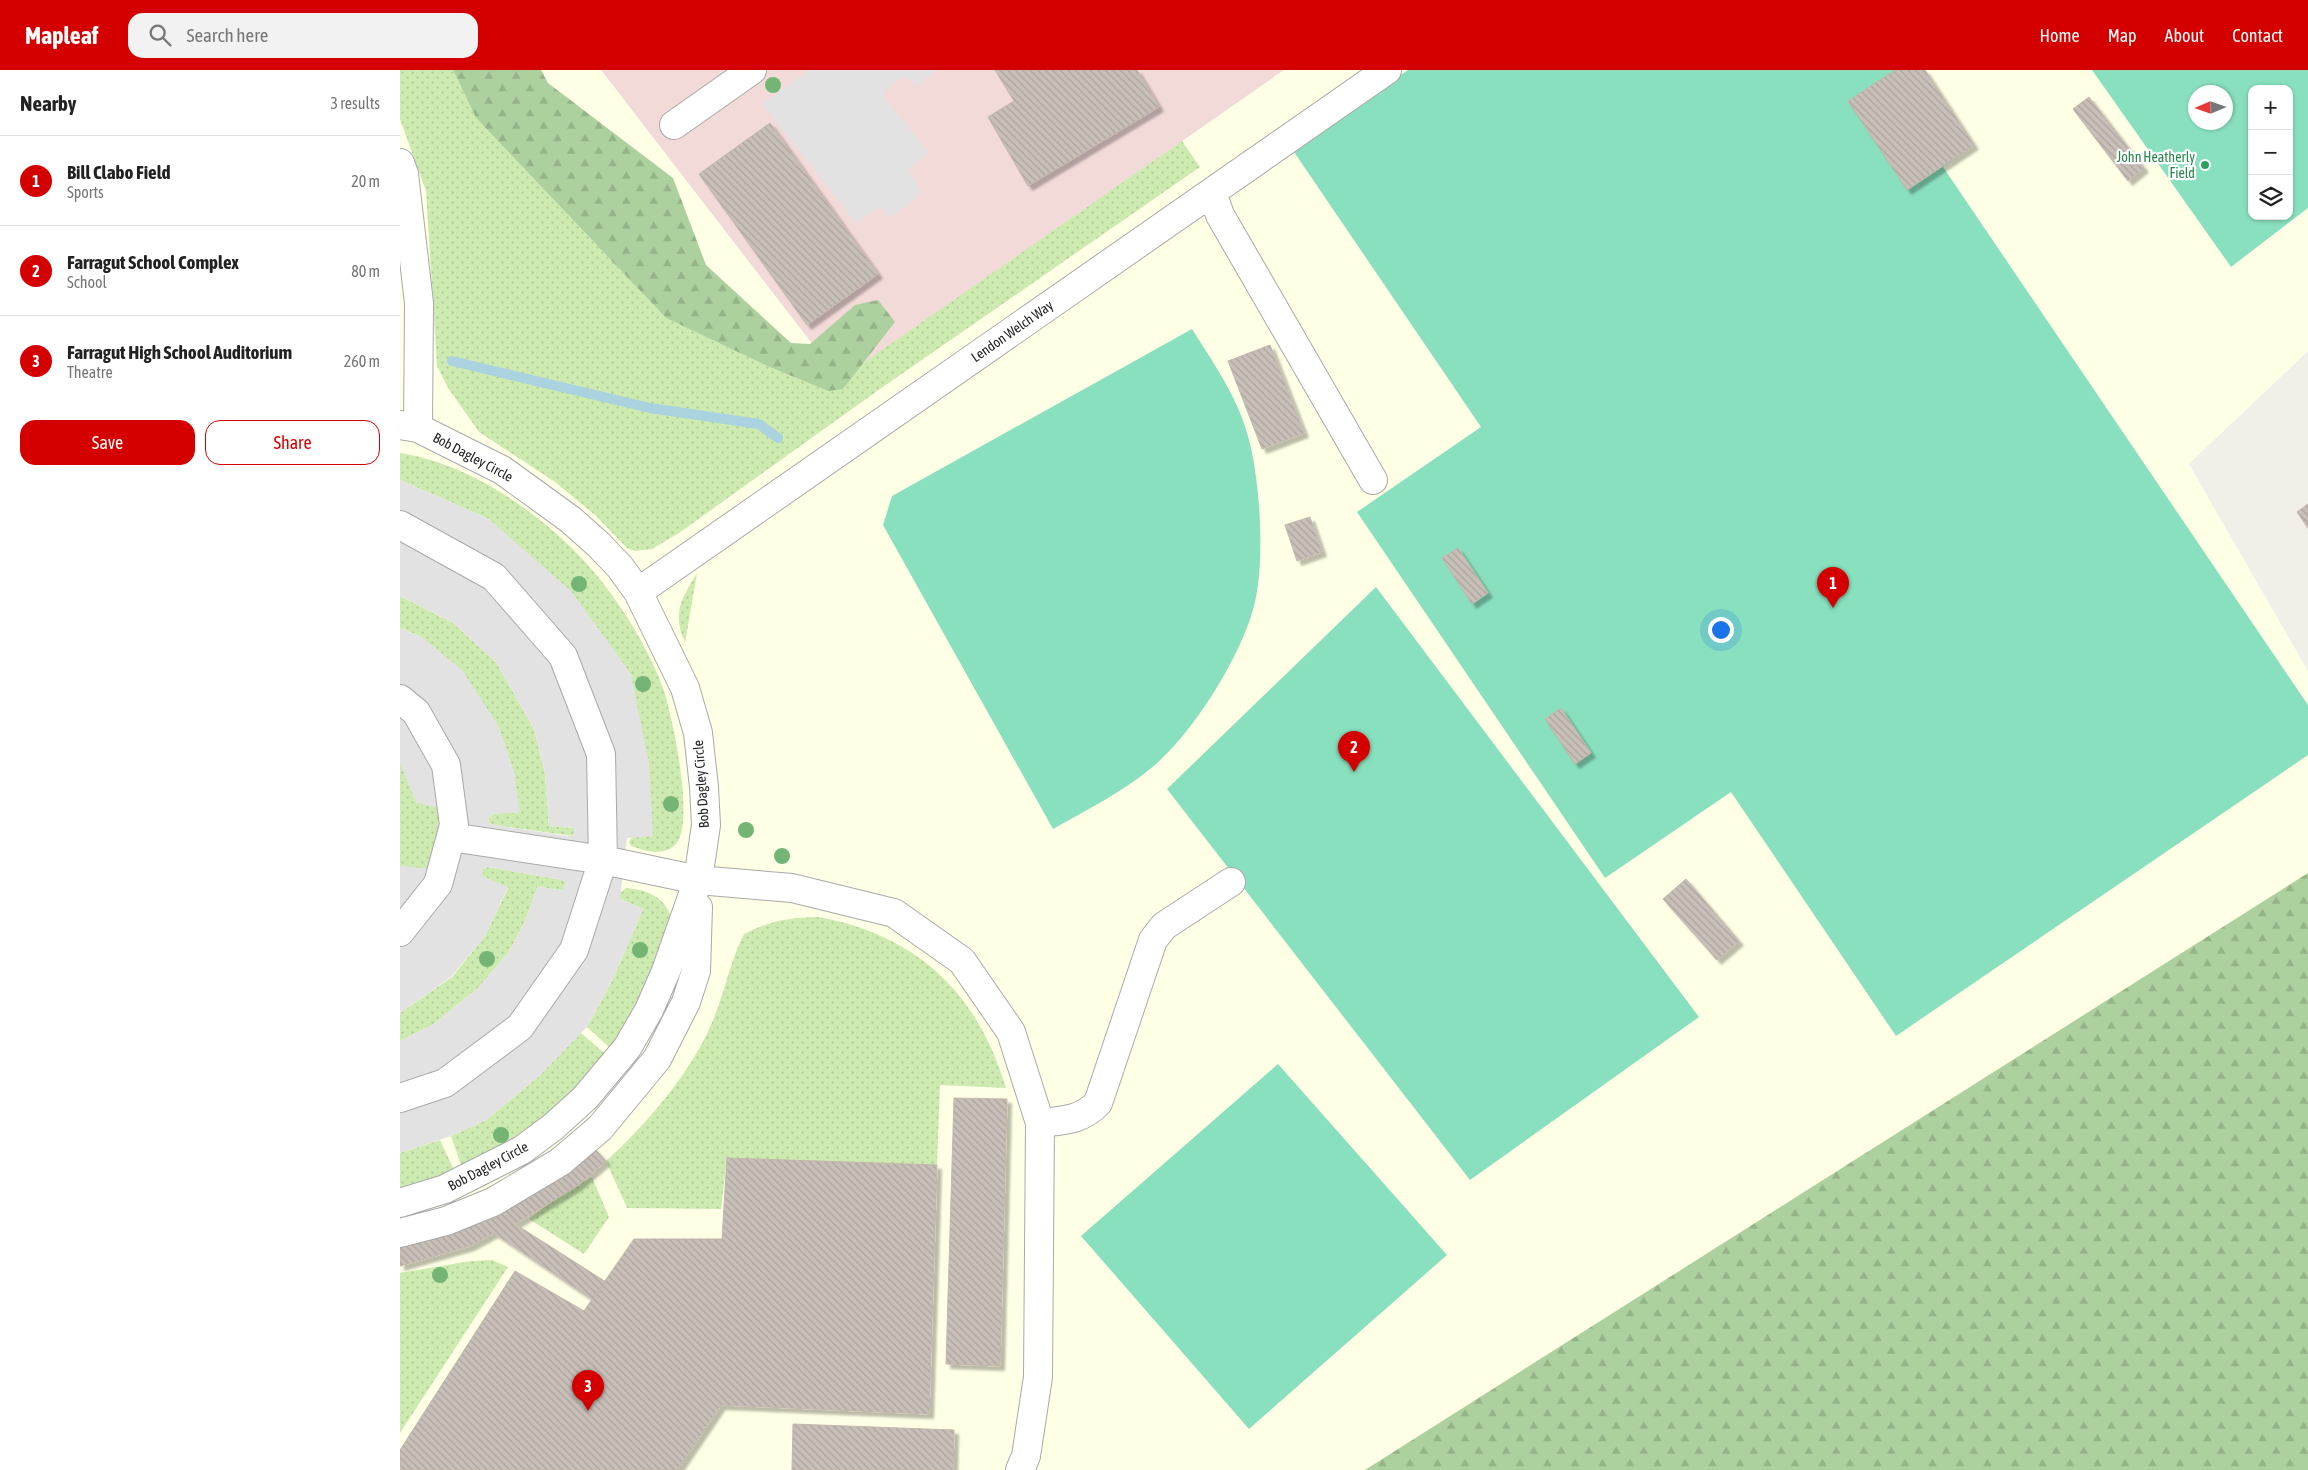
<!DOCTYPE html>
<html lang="en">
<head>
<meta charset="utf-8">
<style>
	:root { --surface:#fff; --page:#f2f2f2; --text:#222; --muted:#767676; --line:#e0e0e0; --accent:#d40000 }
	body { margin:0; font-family:"Asap Condensed",sans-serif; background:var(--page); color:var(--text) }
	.controls { position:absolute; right:15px; top:15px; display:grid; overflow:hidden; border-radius:10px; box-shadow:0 1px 4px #0004 }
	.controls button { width:45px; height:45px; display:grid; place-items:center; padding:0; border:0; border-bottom:1px solid var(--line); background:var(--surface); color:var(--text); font:25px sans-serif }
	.compass { position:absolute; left:1788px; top:15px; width:45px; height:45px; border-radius:50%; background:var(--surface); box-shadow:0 1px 4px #0004; rotate:268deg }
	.you { position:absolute; left:1320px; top:559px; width:18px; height:18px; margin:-12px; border:4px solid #fff; border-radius:50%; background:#1a73e8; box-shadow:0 0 0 8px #1a73e833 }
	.badge { display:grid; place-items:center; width:32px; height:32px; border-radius:50%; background:var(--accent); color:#fff; font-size:16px; font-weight:700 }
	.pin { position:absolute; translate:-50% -41px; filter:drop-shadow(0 1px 2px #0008) }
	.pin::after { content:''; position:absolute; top:26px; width:18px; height:15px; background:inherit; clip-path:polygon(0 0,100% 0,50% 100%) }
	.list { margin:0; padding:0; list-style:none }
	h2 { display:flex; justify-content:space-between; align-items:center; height:65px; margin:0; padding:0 20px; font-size:21px }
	h2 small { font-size:16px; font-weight:400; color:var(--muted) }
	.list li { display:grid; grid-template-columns:32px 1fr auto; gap:15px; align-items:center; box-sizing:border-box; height:90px; padding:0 20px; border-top:1px solid var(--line) }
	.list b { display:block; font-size:19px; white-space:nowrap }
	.list p { margin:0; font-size:16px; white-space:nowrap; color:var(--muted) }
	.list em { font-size:16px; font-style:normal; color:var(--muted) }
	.actions { display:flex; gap:10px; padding:15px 20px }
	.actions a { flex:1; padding:11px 0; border:1px solid var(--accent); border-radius:15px; text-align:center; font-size:18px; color:var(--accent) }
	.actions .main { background:var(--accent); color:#fff }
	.icon { flex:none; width:28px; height:28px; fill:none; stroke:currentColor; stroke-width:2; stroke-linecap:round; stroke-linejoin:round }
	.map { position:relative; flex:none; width:1908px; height:1400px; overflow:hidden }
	header { display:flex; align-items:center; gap:30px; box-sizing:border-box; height:70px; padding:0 25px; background:var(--accent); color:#fff }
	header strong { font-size:24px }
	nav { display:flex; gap:28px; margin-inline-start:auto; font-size:18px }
	.search { width:350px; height:45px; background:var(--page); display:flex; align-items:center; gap:12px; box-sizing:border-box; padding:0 18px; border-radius:15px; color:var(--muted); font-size:19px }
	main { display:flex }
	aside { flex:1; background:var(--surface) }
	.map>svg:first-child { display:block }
	.commercial { fill:#f2dad9 }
	.education { fill:#ffffe5; fill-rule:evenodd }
	.grass { fill:url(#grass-dots) }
	.forest { fill:url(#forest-firs) }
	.pitch { fill:#88e0be; fill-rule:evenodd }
	.parking { fill:#e2e2e2 }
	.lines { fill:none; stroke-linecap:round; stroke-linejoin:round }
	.stream { stroke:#aad3df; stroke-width:10 }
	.building { fill:url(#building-back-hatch); stroke:#c4b6ab; filter:url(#shadow) }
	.minor-casing { stroke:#a9a9a9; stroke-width:30 }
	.minor { stroke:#fff; stroke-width:28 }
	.tree { fill:#74b475 }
	.leisure-dot { fill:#2e9e5b; stroke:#fff; stroke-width:2 }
	.labels { text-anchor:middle; stroke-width:4.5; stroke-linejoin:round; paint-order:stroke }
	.leisure-label { font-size:14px; fill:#27864d; stroke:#fff; text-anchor:end }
	.street-label { font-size:14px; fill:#222; stroke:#fff }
</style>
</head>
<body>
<header>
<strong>Mapleaf</strong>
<div class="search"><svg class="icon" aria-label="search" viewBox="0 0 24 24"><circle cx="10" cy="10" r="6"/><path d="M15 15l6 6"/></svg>Search here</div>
<nav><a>Home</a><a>Map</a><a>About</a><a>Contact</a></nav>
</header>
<main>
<aside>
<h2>Nearby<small>3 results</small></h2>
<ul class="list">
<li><span class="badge">1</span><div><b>Bill Clabo Field</b><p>Sports</p></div><em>20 m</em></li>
<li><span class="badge">2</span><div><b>Farragut School Complex</b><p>School</p></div><em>80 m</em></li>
<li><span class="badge">3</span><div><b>Farragut High School Auditorium</b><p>Theatre</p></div><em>260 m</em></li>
</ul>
<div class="actions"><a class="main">Save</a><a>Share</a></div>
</aside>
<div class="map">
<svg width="1908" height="1400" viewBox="0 0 1908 1400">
	<defs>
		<pattern id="grass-dots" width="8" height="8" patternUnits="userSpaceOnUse" patternTransform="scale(1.25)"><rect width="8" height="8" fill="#cdebb0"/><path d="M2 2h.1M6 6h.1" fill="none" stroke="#b0c997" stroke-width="1.8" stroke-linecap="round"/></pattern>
		<pattern id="forest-firs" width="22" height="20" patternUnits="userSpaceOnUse" patternTransform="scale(1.25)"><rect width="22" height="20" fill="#add19e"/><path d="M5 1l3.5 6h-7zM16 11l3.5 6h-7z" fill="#95b388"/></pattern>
		<pattern id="building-back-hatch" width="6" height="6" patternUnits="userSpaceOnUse" patternTransform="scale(1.25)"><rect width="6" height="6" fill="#c7bfb8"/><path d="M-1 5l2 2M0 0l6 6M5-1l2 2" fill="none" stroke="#aba49e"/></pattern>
		<filter id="shadow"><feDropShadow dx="4.5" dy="4.5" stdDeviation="1" flood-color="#0004"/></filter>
	</defs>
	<rect width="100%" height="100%" fill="#f2efe9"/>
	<path class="commercial" d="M201,0h683l-444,310z"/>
	<path class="education" d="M0,0h201l239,310 444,-310h1024v281l-119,113 119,207v202l-943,597h-965zM1852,19h37v127h-37zM1796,22h30v30h-30z"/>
	<path class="grass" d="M0,0h53l23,48 190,200 101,48 61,25 35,-28 319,-222 18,26 -320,222 -201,144 -27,16 -17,2 -8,-3 -32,-33 -40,-33 -76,-50 -31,-44 -11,-22 -11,-175 -26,-72z
		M0,383c80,12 166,77 212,142 20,28 39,60 51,93 9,26 34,140 11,158 -12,10 -30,5 -43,0l-2,-4 3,-5 21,-1 -164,-317 -89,-39z
		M297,503l-12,70c-13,-31 -4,-43 12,-70z
		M0,526l53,27 43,39 38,67 11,44 4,53 26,2 -2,8 -79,-11 -5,-2 -1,-5 6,-4 26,-2 -98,-175 -22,-9z
		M0,693l40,44 -6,63 -34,-4z
		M88,797l75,13 3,3 -3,8 -25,-5 -13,35 -16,31 -31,36 -44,36 -34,17v-28l52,-36 33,-41 23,-48 -26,-12 1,-7z
		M226,818c22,2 40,9 46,32l-34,88 -28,40 -23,-21 26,-48 30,-70 -23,-10v-6z
		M419,847c99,19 158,75 187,171l-66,-3 -3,80 -210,-7 -6,51 -94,-1 -21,-47c38,-34 83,-86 104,-134 14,-30 19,-64 34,-93 28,-14 44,-16 75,-17z
		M181,963l24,21c-12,14 -24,31 -37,44 -32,29 -68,50 -106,70l-11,-32 35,-16 52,-43z
		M40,1070l15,32 -55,18v-37z
		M192,1107l17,40 -25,37 -55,-35 23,-18z
		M92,1190l16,7 -108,166v-160l71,-12z"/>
	<path class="forest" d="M53,0h88l7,13 125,95 33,87 85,78 19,1 45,-39 23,-5 17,22 -52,67 -15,2 -61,-25 -101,-48 -190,-200z
		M1908,803v597h-943z"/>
	<path class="pitch" d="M1008,0h517l49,75 -31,22 365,538v50l-412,281 -165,-244 -126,86 -248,-366 124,-85 -189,-278z
		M1692,0h216v138l-77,59zM1852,19h37v127h-37zM1826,22v30h-30v-30z
		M792,259c22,35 47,70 57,111 11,42 16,119 6,162 -12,52 -63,134 -105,167 -29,24 -64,41 -97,60l-170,-304 9,-29z
		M976,517l323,430 -229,163 -303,-391z
		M878,994l169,191 -198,174 -168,-193z"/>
	<path class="parking" d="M410,0h127l-21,16 -5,-6 -10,-2 -17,14v6l45,54 -18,14 -2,5 13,22 -33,25 -4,-8 -8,-2 -21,15 -94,-119z
		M0,410l89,39 82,72 60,83 18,89 4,73 -26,2 -7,61 23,10 -30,70 -26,48 -49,50 -52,43 -35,16 -51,17v-112l34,-17 44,-36 31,-36 16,-31 13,-35 25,5 3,-8 -3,-3 -75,-13 -5,2 -1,7 26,11 -23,49 -34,41 -51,36v-147l34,3 6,-61 -24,-5 -16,-40v-135l22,9 40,33 37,57 15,45 6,40 -26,2 -6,4 1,5 6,2 72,11h6l2,-8 -26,-2 -4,-53 -11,-44 -38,-67 -43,-39 -53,-27z"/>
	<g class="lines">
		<path class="stream" d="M52,291l198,47 109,16 19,14"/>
	</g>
	<path class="building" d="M595,0h142l22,37 -131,79 -40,-69 26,-16z
		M1495,0h30l49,75 -67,45 -59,-89z
		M1689,27l55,71 -16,13 -55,-72z
		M370,53l108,151 -71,51 -108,-151z
		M870,275l34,88 -42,16 -34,-88z
		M1908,434v24l-11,-16z
		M910,447l12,35 -25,9 -12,-36z
		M1058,478l30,45 -16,11 -30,-46z
		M1161,638l30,45 -16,11 -30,-45z
		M1286,809l53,62 -22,19 -54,-61z
		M554,1028l53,1 -7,267 -54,-2z
		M194,1078l12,13 -29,25 -62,38 91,58 -13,18 -99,-67 -24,13 -70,20v-20z
		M327,1088l210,7 -8,249 -208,-9 -44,65h-277v-20l115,-179 69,40 50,-72h88z
		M393,1354l161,6 -1,40h-161z"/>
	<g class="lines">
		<defs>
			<path id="minor" d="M274,55l78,-55
				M0,93l4,11 15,129 -1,125
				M812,122l8,23 153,265
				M0,355l18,3 84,42 69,50 28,25 21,22 18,25 47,96 13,45 6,54 2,38 -8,55 -32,91 -17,39 -22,38 -42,50 -32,29 -31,23 -77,39 -45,14
				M0,455l94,52 69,79 38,98 2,106 -29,90 -54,77 -75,56 -45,15
				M238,522l749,-522
				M0,629l16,13 30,53 8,60 -16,59 -38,48
				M51,767l152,23 95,20 94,8 102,25 68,48 49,71 29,91 -2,254 -12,79 -6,14
				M640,1053c24,-3 40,-2 58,-20l55,-163 11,-14 67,-44
				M0,1163l46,-12 47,-19 67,-40 40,-34 57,-69 29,-57 10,-31 2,-64"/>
		</defs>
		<use href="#minor" class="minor-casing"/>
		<use href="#minor" class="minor"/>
	</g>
	<g class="tree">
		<circle cx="373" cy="15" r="8"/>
		<circle cx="179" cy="514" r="8"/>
		<circle cx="243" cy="614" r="8"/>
		<circle cx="271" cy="734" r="8"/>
		<circle cx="346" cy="760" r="8"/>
		<circle cx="382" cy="786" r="8"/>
		<circle cx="240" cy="880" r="8"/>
		<circle cx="87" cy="889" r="8"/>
		<circle cx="101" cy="1065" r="8"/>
		<circle cx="40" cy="1205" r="8"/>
	</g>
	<circle class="leisure-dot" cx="1805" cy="95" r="5"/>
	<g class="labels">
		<g class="leisure-label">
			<text x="1795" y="92">John Heatherly<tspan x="1795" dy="16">Field</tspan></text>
		</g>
		<g class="street-label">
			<text transform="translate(612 261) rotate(-35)" y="5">Lendon Welch Way</text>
			<text transform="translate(73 387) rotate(28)" y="5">Bob Dagley Circle</text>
			<text transform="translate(301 714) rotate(-94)" y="5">Bob Dagley Circle</text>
			<text transform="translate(88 1096) rotate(-28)" y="5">Bob Dagley Circle</text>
		</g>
	</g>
</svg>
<div class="controls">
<button>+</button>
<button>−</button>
<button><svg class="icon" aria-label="layers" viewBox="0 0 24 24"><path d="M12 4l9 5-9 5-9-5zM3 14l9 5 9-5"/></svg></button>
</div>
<svg class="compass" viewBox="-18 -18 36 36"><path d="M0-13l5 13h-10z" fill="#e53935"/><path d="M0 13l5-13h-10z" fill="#767676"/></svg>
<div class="you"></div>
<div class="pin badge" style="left:1433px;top:538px">1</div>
<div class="pin badge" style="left:954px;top:702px">2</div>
<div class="pin badge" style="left:188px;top:1341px">3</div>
</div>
</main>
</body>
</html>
